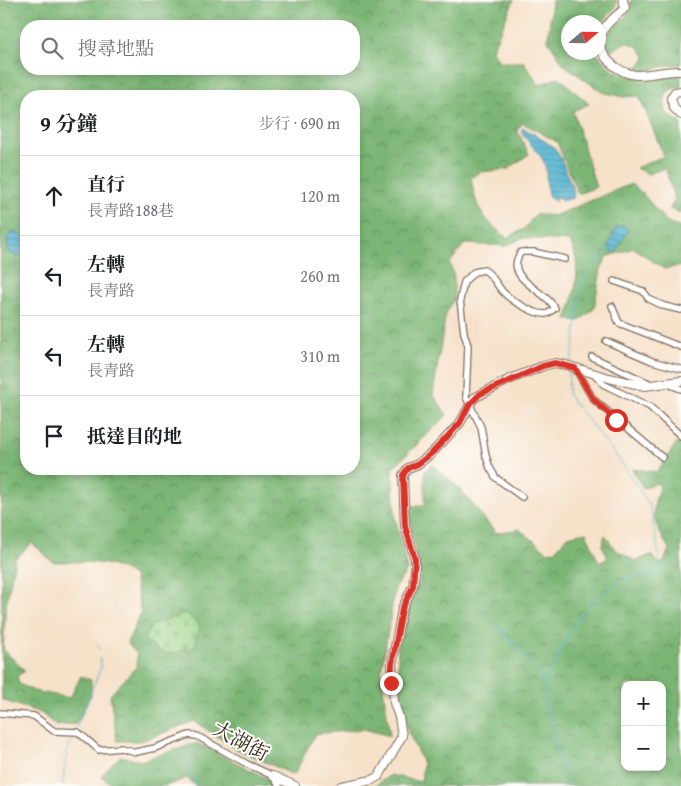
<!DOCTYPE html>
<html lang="zh-TW">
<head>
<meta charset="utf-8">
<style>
	:root { --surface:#fff; --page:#f6f6f6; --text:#202124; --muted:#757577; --line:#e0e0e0 }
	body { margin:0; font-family:"Gentium Book Plus","Noto Serif TC",serif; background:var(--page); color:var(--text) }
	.controls { position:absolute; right:15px; bottom:15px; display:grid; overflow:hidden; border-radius:10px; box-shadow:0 2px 8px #0003 }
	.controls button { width:45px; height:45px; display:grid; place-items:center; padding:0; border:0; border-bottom:1px solid var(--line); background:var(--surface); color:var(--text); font:25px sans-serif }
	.compass { position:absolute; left:561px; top:15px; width:45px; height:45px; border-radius:50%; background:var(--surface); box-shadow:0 2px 8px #0003; rotate:70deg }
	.stop { position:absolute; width:15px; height:15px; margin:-11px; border:4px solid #d93025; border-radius:50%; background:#fff }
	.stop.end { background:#d93025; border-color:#fff; box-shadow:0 1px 5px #0008 }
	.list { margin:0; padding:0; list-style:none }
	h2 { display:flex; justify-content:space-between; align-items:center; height:65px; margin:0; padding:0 20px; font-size:21px }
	h2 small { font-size:16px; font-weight:400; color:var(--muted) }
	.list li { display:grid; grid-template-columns:32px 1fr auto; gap:15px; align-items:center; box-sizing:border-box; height:80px; padding:0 20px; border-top:1px solid var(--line) }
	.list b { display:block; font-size:19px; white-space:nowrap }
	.list p { margin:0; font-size:16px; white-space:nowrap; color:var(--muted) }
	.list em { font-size:16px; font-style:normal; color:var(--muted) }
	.icon { flex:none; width:28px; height:28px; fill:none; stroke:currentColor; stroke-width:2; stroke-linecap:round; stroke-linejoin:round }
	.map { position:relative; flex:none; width:681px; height:786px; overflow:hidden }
	.search { position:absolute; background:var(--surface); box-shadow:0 2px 8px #0003; left:20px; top:20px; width:340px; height:55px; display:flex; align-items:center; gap:12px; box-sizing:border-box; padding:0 18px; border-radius:20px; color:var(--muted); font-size:19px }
	.panel { position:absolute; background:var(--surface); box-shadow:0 2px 8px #0003; left:20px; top:90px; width:340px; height:385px; border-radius:20px }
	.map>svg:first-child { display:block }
	.forest { fill:url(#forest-crowns); stroke:#5b7049; fill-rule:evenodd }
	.cemetery { fill:url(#cemetery-stones); stroke:#6a7f52 }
	.water { fill:url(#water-rules); stroke:#466e77 }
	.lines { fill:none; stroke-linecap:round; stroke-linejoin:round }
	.stream { stroke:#51b2d0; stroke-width:1 }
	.street-casing { stroke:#7c6a5a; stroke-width:8 }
	.secondary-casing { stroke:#7c6a5a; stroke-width:10 }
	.street { stroke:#fff; stroke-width:5.5 }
	.secondary { stroke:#fff; stroke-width:8 }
	.route { stroke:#d93025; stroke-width:6 }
	.labels { text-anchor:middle; stroke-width:4; stroke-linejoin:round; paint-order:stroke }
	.street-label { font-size:20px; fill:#3b2a1e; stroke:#fdfcf7 }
</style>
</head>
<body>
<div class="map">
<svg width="681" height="786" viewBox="0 0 681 786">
	<defs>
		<pattern id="forest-crowns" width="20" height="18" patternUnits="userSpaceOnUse" patternTransform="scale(1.25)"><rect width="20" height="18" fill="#7bb674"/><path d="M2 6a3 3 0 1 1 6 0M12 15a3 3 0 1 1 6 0" fill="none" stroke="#66945f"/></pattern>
		<pattern id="cemetery-stones" width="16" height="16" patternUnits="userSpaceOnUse" patternTransform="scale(1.25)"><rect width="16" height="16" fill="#9ad487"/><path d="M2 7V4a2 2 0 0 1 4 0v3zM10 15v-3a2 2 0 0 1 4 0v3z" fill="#86b674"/></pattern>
		<pattern id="water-rules" width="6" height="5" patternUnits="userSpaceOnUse" patternTransform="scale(1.25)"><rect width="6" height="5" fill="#51b2d0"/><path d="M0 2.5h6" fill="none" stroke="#4491a8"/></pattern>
	</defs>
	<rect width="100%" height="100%" fill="#fdfcf7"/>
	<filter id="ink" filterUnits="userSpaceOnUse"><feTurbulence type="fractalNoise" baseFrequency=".02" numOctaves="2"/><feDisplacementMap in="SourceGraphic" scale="10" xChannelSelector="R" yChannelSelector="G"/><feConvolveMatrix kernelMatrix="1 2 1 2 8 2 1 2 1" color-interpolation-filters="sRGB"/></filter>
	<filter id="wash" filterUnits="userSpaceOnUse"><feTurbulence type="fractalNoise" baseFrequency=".0096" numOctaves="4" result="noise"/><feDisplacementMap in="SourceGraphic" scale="20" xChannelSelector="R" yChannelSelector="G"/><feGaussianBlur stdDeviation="1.12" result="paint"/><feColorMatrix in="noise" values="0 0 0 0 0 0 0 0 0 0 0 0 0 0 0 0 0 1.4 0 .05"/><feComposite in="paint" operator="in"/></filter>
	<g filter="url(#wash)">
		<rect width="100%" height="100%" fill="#f6e1c9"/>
		<path class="forest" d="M0,0h514l-22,50 8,12h24l15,23 20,-8 30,27 -16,7 23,76 -18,7 -21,-52 -34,-19 -6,7 12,24 -21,15 -28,3 -9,6c6,33 9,38 36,60l17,-9 12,-15 18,2 77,-32 10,8 25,29 15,7v38l-17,3 -30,-21 -27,9 -6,12 -7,40 -15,12 -13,-2c10,-23 16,-56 4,-78l-48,-3 -16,8 -42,-2 -14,19 4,14v22l-8,13 -13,82 14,21 -55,54 3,48 12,53 -12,18 -14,85 9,63 -26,-7 -49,5 -21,41 -60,-27 -40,-27 -52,20h-25l-7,-46 27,-29v-12l-10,-11 14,-30 -7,-37c-24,-17 -52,-14 -81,-14l-21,-19 -17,16 -9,46 -3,44 22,22 -8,5 2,8 15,7 36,7 11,-22 10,4v15l-15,29 -20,2 -15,-13 -39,-13zM26,26h328v43h-328zM26,96h328v373h-328z
			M552,0h65l-2,8 -16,18 -1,-4h-30v30l29,1c25,35 49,20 84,22v12l-12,3c-6,8 -5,14 -2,24l14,9v90l-11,-4 5,-10 -10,-31 -17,6 -12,-6 28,-12 -25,-60 -16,1 -21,-5 -38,-27 -16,-25z
			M631,0h50v65c-17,-3 -32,9 -48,6l13,-13 -7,-11 -13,-5 -16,9 -6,-3c-2,-25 27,-21 27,-48z
			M678,441l3,3v342h-306l15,-11 31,7 2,-19 -15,-31 -10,-42v-45l11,-40 11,-23 -12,-76 17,-1v-34l7,-6 26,22 38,46 23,-4 29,23 8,-2 12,-14 18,-4 13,31 9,-5 -6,-13 3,-10 11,15 19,11 16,-6 9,9 4,-2 5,-13c-14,-25 -21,-34 -9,-62l-3,-4 -14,5 -11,-19 25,3zM625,685h37v82h-37z
			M197,743l75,38 1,5h-78l-8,-8 -22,8h-51l-13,-10 19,-20 20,5z"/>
		<path class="cemetery" d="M186,613l14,14 -5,18 -5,5c-8,-1 -10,2 -17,3 -11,2 -21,-7 -29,-14l8,-14z"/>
		<path class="water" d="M524,128l30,19 7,11 13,34 -1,6 -12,3 -1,-4 -4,1v4l-7,-5c-4,-11 -1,-24 -5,-35 -6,-12 -18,-20 -23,-32z
			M617,226h8l3,4 -12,22h-4l-4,-6z
			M13,231l13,7v14l-8,5c-10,-3 -11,-10 -11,-18z"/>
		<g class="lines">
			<path class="stream" d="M571,362c7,-27 5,-59 13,-84 4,-12 15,-21 26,-28
				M494,622l42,45 8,16
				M98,645l1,5
				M77,727l24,-60 -1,-9
				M189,742c-8,16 2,29 6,44
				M62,786l5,-34 7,-17
				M565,786l2,-6 -10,-26 -4,-30 -8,-21 -1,-19 32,-63 16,-18 15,-13 18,-11 31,-4 4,-4v-11l-10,-54 -31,-47 -51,-64 1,-24"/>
		</g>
	</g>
	<g filter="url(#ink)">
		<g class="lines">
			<defs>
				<path id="street" d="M614,281l29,10 6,8 15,7 17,4
					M612,306l7,17 62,24
					M606,341l46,20 29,8
					M592,357l59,27
					M575,368l18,31 69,58
					M595,374l8,10 47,23 31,29
					M666,383l15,6
					M522,497l-26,-19 -6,-10 -4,-12 -5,-29 -15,-30 2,-51 -4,-13 -4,-33 4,-18 10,-10 10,-2c9,5 12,14 18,21 8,9 31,23 43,23 4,0 7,-4 10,-6 -10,-19 -53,-29 -34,-56h12l32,7
					M0,713l34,3 20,15 24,1 21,18 22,-2 15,4 19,-4 34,-13 8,1 50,28 26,12 6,10"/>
				<path id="secondary" d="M623,0l2,8c-7,7 -17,13 -22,22 -13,21 15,45 35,45 14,0 28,-5 43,-4
					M681,91l-6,1 -4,6 3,10 7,7
					M273,776l22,10
					M341,786l31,-6 7,-4 23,-40 -3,-19 -5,-14 -2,-39 10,-55 11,-23 2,-14v-13l-10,-33 -2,-51 5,-7 10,-4 14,-11 28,-30 14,-25 34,-18 35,-14 12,-3 11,2 43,13 36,8 36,-5"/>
			</defs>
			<use href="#street" class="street-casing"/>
			<use href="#secondary" class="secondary-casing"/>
			<use href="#street" class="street"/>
			<use href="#secondary" class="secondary"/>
		</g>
	</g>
	<g class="lines" filter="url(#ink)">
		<path class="route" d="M391,683l1,-19 10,-55 11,-23 1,-14 1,-13 -10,-33 -2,-51 5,-7 10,-4 14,-11 28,-30 9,-18 11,-11 63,-28 12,-3 20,5 18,31 23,21"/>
	</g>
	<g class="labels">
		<g class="street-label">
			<text transform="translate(241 741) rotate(28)" y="7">大湖街</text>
		</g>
	</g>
</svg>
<div class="controls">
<button>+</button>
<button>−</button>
</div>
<svg class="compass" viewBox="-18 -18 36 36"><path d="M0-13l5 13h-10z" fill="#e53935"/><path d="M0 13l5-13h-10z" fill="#757577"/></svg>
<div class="stop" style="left:616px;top:420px"></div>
<div class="stop end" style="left:391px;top:683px"></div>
<div class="search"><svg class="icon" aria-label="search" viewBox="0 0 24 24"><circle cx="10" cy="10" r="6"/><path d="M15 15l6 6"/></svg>搜尋地點</div>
<section class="panel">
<h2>9 分鐘<small>步行 · 690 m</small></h2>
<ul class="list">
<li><svg class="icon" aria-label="ahead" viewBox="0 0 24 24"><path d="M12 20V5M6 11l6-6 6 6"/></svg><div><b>直行</b><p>長青路188巷</p></div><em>120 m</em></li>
<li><svg class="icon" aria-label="left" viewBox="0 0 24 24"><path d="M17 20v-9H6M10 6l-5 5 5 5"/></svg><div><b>左轉</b><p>長青路</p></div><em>260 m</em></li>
<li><svg class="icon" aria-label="left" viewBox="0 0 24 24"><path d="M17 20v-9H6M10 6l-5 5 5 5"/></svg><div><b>左轉</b><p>長青路</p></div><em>310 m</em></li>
<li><svg class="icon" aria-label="arrive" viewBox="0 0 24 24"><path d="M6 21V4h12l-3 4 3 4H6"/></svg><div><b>抵達目的地</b></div></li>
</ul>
</section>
</div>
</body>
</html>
